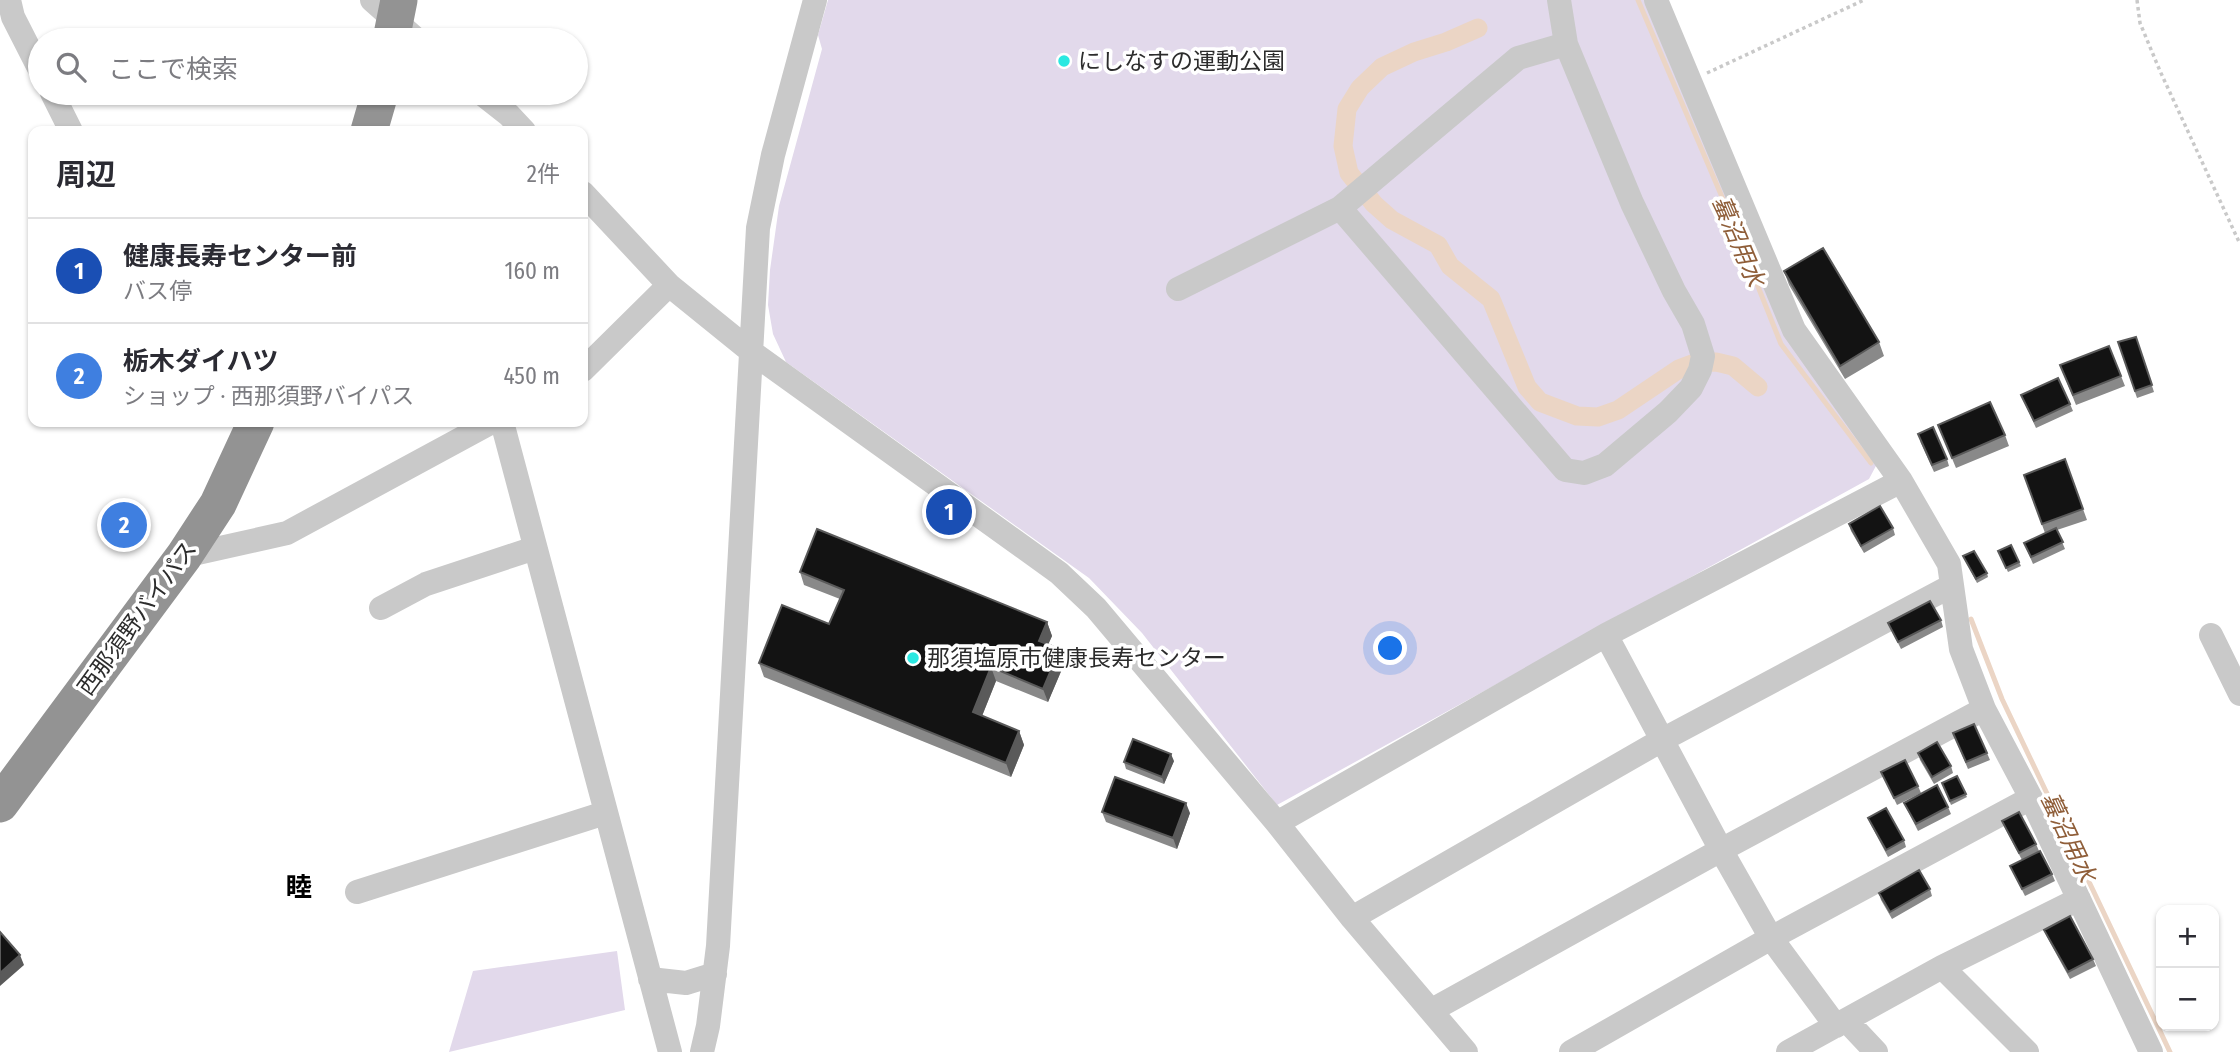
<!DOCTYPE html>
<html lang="ja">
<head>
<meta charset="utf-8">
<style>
	:root { --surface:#fff; --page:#f2f2f3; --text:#2b2b33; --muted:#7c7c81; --line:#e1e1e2; --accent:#2b8081 }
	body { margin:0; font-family:"Fira Sans Condensed","Noto Sans JP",sans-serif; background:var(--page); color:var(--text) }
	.controls { position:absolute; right:21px; bottom:21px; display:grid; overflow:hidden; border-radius:14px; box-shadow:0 2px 5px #0004 }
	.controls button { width:63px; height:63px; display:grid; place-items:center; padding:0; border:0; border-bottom:2px solid var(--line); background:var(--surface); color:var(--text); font:35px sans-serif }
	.you { position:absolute; left:1391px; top:649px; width:24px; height:24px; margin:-18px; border:5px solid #fff; border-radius:50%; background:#1a73e8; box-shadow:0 0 0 10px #1a73e833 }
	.badge { display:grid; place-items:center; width:46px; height:46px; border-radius:50%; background:var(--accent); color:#fff; font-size:23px; font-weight:700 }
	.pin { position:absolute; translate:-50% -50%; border:4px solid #fff; box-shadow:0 2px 7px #0006 }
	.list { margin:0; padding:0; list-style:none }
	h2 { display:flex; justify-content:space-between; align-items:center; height:91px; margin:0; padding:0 28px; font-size:30px }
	h2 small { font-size:23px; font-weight:400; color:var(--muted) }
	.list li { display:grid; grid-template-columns:46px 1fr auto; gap:21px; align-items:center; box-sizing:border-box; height:105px; padding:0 28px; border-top:2px solid var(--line) }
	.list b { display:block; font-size:26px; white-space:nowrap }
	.list p { margin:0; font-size:23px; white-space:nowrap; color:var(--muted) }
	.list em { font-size:23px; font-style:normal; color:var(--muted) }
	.icon { flex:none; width:38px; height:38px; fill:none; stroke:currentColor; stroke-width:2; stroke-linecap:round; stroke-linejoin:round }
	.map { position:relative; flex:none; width:2240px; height:1052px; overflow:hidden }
	.search { position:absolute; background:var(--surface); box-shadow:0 2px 5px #0004; left:28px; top:28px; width:560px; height:77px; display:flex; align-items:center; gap:18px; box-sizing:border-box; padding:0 24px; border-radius:38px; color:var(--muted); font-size:26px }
	.panel { position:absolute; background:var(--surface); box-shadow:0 2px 5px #0004; left:28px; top:126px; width:560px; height:301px; border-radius:14px }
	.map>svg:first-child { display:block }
	.green { fill:#e2d9eb }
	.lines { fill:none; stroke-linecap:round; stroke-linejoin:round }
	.stream { stroke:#ebd5c5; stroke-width:5 }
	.canal { stroke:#ebd5c5; stroke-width:19 }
	.path { stroke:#c9c9c9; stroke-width:3.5; stroke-dasharray:3.5 3.5; stroke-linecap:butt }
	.minor { stroke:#c9c9c9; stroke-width:24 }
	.highway { stroke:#939393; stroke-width:37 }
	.wall { fill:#898989 }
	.shaded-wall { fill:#5a5a5a }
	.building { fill:#131313; stroke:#5a5a5a; stroke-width:2 }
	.poi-dot { fill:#2ae8e1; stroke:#fff; stroke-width:2.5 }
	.labels { text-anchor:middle; stroke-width:7; stroke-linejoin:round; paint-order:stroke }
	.poi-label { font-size:23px; fill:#2c2c2c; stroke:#fff; text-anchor:start }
	.street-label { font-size:23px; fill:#2c2c2c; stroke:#fff }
	.water-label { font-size:24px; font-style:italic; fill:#8f5e39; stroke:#fff }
	.quarter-label { font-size:26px; font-weight:bold; fill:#000; stroke:#fff }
</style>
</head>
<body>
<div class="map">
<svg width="2240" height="1052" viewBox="0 0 2240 1052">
	<rect width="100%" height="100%" fill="#fff"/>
	<path class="green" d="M828,0h819l140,335 91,127 -9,17 -592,326 -135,-172 -53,-55 -303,-216 -13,-28 -5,-29 2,-35 9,-64 43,-157 -4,-14z
		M617,951l8,59 -176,42 24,-81z"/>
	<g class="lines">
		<path class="stream" d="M1638,0l87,204 56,140 90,119
			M1971,619l31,80 168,353"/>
		<path class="canal" d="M1478,28l-32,14 -32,10 -32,15 -22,21 -13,21 -4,37 6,27 25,31 18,16 46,25 12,21 41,33 36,88 13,15 37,14 21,1 20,-7 61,-41 16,-6 21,-1 17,4 25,21"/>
		<path class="path" d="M2137,0l3,23 20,48 80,173
			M1707,73l157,-73"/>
		<path class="minor" d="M9,0l4,17 27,53
			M372,0l45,40
			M1656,0l138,330 107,151 48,83 12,85 23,60 47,89 120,254
			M52,93l19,38
			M481,93l28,22 15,16
			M583,193l86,92 84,68 306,220 37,35 181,215 75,95 114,134
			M1340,208l178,-150 48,-14
			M1178,289l162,-81 225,262 19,3 21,-8 63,-53 23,-24 9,-18 3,-14 -10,-32 -19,-33 -42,-88 -66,-159 -7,-44
			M583,370l86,-85
			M502,422l168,630
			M184,556l103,-23 205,-111
			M381,608l45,-24 109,-36
			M1606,635l115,215 50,88 65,88
			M2211,635l29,59
			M1277,823l329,-188 295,-154
			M357,892l248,-79
			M1352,918l310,-178 289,-154
			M1942,967l85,85
			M650,979l36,4 29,-9
			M1432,1010l289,-160 263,-141
			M1846,1020l30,32
			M702,1052l6,-26 10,-80 40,-718 15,-73 42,-155
			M1571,1052l200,-114 260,-140
			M1788,1052l154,-85 137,-68"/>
		<path class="highway" d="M391,40l8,-40
			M369,131l11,-38
			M0,804l184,-248 34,-52 38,-82"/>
	</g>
	<path class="wall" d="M1784,271l95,71 5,14 -39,23 -56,-94z
		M2136,337l18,55 -17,6 -19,-56z
		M2109,346l16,40 -49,19 -16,-40z
		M2021,395l49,9 3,7 -37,17z
		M1938,425l67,10 4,11 -53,22z
		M1920,441l27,18 2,7 -15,6z
		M2024,475l59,34 4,11 -30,10 8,19 -32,15 -9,-21 21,-10z
		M1849,524l44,4 2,7 -31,18 -13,-22z
		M2011,545l10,21 -13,6 -10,-21z
		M1965,560l22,13 1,4 -11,6z
		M800,572l247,50 5,14 -4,8 17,18 -17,40 -52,-21 -14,35 37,15 5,14 -13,32 -247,-100 -5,-14 70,-39 11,-25 -36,-14z
		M1941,620l2,7 -42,22 -13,-26z
		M1953,733l34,20 3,7 -22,9z
		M1918,753l33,13 2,7 -19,11 -14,-24z
		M1174,761l-10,23 -38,-15 -2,-7z
		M1881,772l37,14 3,7 -24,12z
		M1957,776l10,21 -16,8 -9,-22z
		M1904,803l44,4 3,7 -33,17z
		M1102,812l88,1 -13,36 -71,-27z
		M1868,818l36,22 2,7 -18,10 -17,-32z
		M2002,821l34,23 3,7 -17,9 -17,-32z
		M2010,866l42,8 3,7 -30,15z
		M1930,889l2,7 -40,23 -11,-19 -2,-7z
		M2044,930l49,29 3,7 -26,13 -23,-42z"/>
	<path class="shaded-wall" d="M1047,622l5,14 -8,18 -5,-13z
		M1060,649l5,13 -17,40 -5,-13z
		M991,667l5,14 -18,45 -5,-14z
		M1019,731l5,14 -13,32 -5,-14z
		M1171,754l3,7 -10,23 -2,-7z
		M1186,803l4,10 -13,36 -4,-11z
		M20,955l4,10 -24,21v-13z"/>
	<path class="building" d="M1823,248l56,94 -39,24 -56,-95z
		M2136,337l16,48 -17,6 -17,-49z
		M2109,346l12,30 -48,19 -13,-30z
		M2058,378l12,26 -36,17 -13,-26z
		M1990,402l15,33 -53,23 -14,-33z
		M1933,427l14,32 -15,6 -14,-31z
		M2065,459l18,50 -41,15 -18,-49z
		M1880,506l13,22 -32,18 -12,-22z
		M2056,528l7,14 -32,15 -7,-14z
		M817,529l230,93 -8,19 21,8 -17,40 -52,-22 -18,45 46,19 -13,32 -247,-100 23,-58 47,19 15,-34 -44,-18z
		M2011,545l8,17 -13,6 -8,-17z
		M1974,551l13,22 -11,6 -13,-23z
		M1930,601l11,19 -43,22 -10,-19z
		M1974,724l13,29 -21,9 -13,-29z
		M1133,739l38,15 -9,23 -38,-15z
		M1937,742l14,24 -19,11 -14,-24z
		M1905,760l13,26 -24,12 -13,-26z
		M1957,776l9,18 -16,7 -8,-18z
		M1115,777l71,26 -13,35 -71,-26z
		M1937,785l11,22 -32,17 -12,-21z
		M1886,808l18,32 -18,10 -18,-32z
		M2019,812l17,32 -17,9 -17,-32z
		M2040,851l12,23 -30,15 -12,-23z
		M1919,870l11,19 -40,23 -11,-19z
		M2070,916l23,43 -25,13 -24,-42z
		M0,932l20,23 -20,18z"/>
	<g class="poi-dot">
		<circle cx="1064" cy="61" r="7"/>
		<circle cx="913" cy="658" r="7"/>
	</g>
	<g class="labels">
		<g class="poi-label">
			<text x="1078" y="69">にしなすの運動公園</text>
			<text x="927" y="666">那須塩原市健康長寿センター</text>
		</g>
		<g class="street-label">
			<text transform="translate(137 618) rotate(-54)" y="8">西那須野バイパス</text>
		</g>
		<g class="water-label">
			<text transform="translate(1738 241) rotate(67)" y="8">蟇沼用水</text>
			<text transform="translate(2068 837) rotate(65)" y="8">蟇沼用水</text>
		</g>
		<g class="quarter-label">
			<text x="299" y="896">睦</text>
		</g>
	</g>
</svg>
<div class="controls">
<button>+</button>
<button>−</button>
</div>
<div class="you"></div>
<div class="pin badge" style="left:949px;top:512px;background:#1a4fb4">1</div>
<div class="pin badge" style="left:124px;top:525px;background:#3f7fe0">2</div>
<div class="search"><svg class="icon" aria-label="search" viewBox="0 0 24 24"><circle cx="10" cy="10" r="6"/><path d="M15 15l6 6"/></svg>ここで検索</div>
<section class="panel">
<h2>周辺<small>2件</small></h2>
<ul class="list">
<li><span class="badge" style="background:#1a4fb4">1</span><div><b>健康長寿センター前</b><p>バス停</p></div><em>160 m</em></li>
<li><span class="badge" style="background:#3f7fe0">2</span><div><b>栃木ダイハツ</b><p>ショップ · 西那須野バイパス</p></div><em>450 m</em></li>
</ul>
</section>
</div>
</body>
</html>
